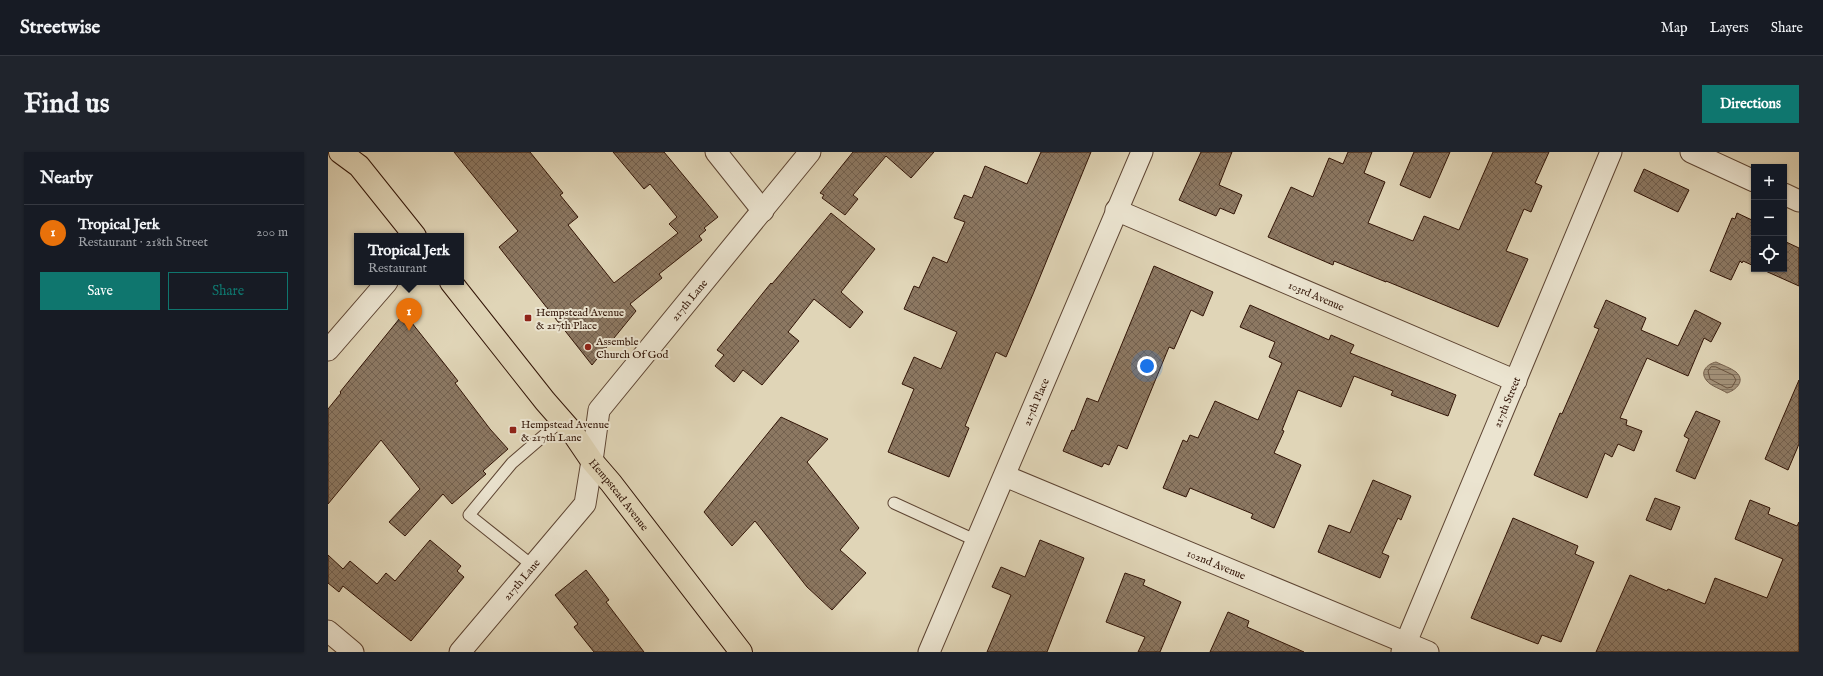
<!DOCTYPE html>
<html lang="en">
<head>
<meta charset="utf-8">
<style>
	:root { --surface:#171b24; --page:#20242c; --text:#f1f3f6; --muted:#9ea1a6; --line:#363941; --accent:#0f766e }
	body { margin:0; font-family:"IM FELL English",serif; background:var(--page); color:var(--text) }
	.controls { position:absolute; right:12px; top:12px; display:grid; overflow:hidden; border-radius:0px; box-shadow:0 1px 3px #0004 }
	.controls button { width:36px; height:36px; display:grid; place-items:center; padding:0; border:0; border-bottom:1px solid var(--line); background:var(--surface); color:var(--text); font:20px sans-serif }
	.you { position:absolute; left:819px; top:214px; width:14px; height:14px; margin:-10px; border:3px solid #fff; border-radius:50%; background:#1a73e8; box-shadow:0 0 0 6px #1a73e833 }
	.badge { display:grid; place-items:center; width:26px; height:26px; border-radius:50%; background:var(--accent); color:#fff; font-size:13px; font-weight:700 }
	.pin { position:absolute; translate:-50% -33px; filter:drop-shadow(0 1px 2px #0008) }
	.pin::after { content:''; position:absolute; top:21px; width:14px; height:12px; background:inherit; clip-path:polygon(0 0,100% 0,50% 100%) }
	.popup { position:absolute; left:26px; top:81px; width:110px; height:52px; box-sizing:border-box; display:grid; place-content:center; border-radius:0px; background:var(--surface); filter:drop-shadow(0 1px 3px #0005); font-size:13px; white-space:nowrap; color:var(--muted) }
	.popup b { font-size:15px; color:var(--text) }
	.popup::after { content:''; position:absolute; left:50%; top:100%; margin-left:-8px; border:8px solid transparent; border-top-color:var(--surface) }
	.list { margin:0; padding:0; list-style:none }
	h2 { display:flex; justify-content:space-between; align-items:center; height:52px; margin:0; padding:0 16px; font-size:17px }
	h2 small { font-size:13px; font-weight:400; color:var(--muted) }
	.list li { display:grid; grid-template-columns:26px 1fr auto; gap:12px; align-items:center; box-sizing:border-box; height:56px; padding:0 16px; border-top:1px solid var(--line) }
	.list b { display:block; font-size:15px; white-space:nowrap }
	.list p { margin:0; font-size:13px; white-space:nowrap; color:var(--muted) }
	.list em { font-size:13px; font-style:normal; color:var(--muted) }
	.actions { display:flex; gap:8px; padding:12px 16px }
	.actions a { flex:1; padding:9px 0; border:1px solid var(--accent); border-radius:0px; text-align:center; font-size:14px; color:var(--accent) }
	.actions .main { background:var(--accent); color:#fff }
	.icon { flex:none; width:22px; height:22px; fill:none; stroke:currentColor; stroke-width:2; stroke-linecap:round; stroke-linejoin:round }
	.map { position:relative; flex:none; width:1471px; height:500px; overflow:hidden; border-radius:0px }
	header { display:flex; align-items:center; gap:24px; box-sizing:border-box; height:56px; padding:0 20px; background:var(--surface); border-bottom:1px solid var(--line) }
	header strong { font-size:19px }
	nav { display:flex; gap:22px; margin-inline-start:auto; font-size:14px }
	.intro { display:flex; align-items:center; justify-content:space-between; box-sizing:border-box; height:96px; padding:0 24px }
	h1 { margin:0; font-size:28px }
	.button { padding:10px 18px; border-radius:0px; background:var(--accent); color:#fff; font-size:14px; font-weight:700 }
	main { display:flex; gap:24px; padding:0 24px }
	aside { flex:1; background:var(--surface); border-radius:0px; box-shadow:0 1px 3px #0004 }
	.map>svg:first-child { display:block }
	.water { fill:url(#water-rules); stroke:#76604c }
	.lines { fill:none; stroke-linecap:round; stroke-linejoin:round }
	.shore { stroke:#6a5440; stroke-width:1 }
	.building { fill:url(#building-cross-hatch); stroke:#311406 }
	.lane-casing { stroke:#5d4432; stroke-width:13 }
	.street-casing { stroke:#5d4432; stroke-width:23 }
	.primary-casing { stroke:#311406; stroke-width:24 }
	.lane { stroke:#ebe4d0; stroke-width:11 }
	.street { stroke:#ebe4d0; stroke-width:21 }
	.primary { stroke:#e0d5b7; stroke-width:22 }
	.poi-dot { fill:#8f2418; stroke:#ebe4d0; stroke-width:1.5 }
	.labels { text-anchor:middle; stroke-width:4; stroke-linejoin:round; paint-order:stroke }
	.street-label { font-size:11px; fill:#311406; stroke:#ebe4d0 }
	.poi-label { font-size:11px; fill:#311406; stroke:#ebe4d0; text-anchor:start }
</style>
</head>
<body>
<header>
<strong>Streetwise</strong>
<nav><a>Map</a><a>Layers</a><a>Share</a></nav>
</header>
<div class="intro"><h1>Find us</h1><a class="button">Directions</a></div>
<main>
<aside>
<h2>Nearby<small></small></h2>
<ul class="list">
<li><span class="badge" style="background:#e8710a">1</span><div><b>Tropical Jerk</b><p>Restaurant · 218th Street</p></div><em>200 m</em></li>
</ul>
<div class="actions"><a class="main">Save</a><a>Share</a></div>
</aside>
<div class="map">
<svg width="1471" height="500" viewBox="0 0 1471 500">
	<defs>
		<pattern id="water-rules" width="6" height="5" patternUnits="userSpaceOnUse"><rect width="6" height="5" fill="#a4937b"/><path d="M0 2.5h6" fill="none" stroke="#867763"/></pattern>
		<pattern id="building-cross-hatch" width="8" height="8" patternUnits="userSpaceOnUse"><rect width="8" height="8" fill="#8c7862"/><path d="M0 0l8 8M0 8l8-8" fill="none" stroke="#73614f"/></pattern>
	</defs>
	<rect width="100%" height="100%" fill="#e0d5b7"/>
	<filter id="stains"><feTurbulence type="fractalNoise" baseFrequency=".005" numOctaves="4"/><feColorMatrix values="0 0 0 0 .2 0 0 0 0 .09 0 0 0 0 .02 0 0 0 .5 -.17"/></filter>
	<radialGradient id="worn" r=".72"><stop offset=".6" stop-color="#630" stop-opacity="0"/><stop offset="1" stop-color="#630" stop-opacity=".3"/></radialGradient>
	<path class="water" d="M1388,210c6,3 15,6 20,10 10,9 0,18 -9,21 -6,-4 -16,-7 -20,-12 -8,-9 0,-17 9,-19z"/>
	<g class="lines">
		<path class="shore" d="M1388,215l17,8 3,5 -4,7 -5,1 -17,-9 -2,-8 3,-4z"/>
	</g>
	<path class="building" d="M126,0h76l33,41 -3,2 18,22 -10,8 46,58 64,-50 -9,-9 8,-7 -27,-33 -6,5 -31,-37h51l54,65 -14,11 2,2 -7,6 3,4 -43,34 3,4 -32,26 6,7 -44,54 -93,-118 19,-16z
		M525,0h81l-23,26 -25,-22 -33,39 5,4 -13,16 -23,-17 2,-3 -4,-2z
		M713,0h50l-58,142 -27,63 -10,-5 -31,74 4,2 -20,49 -61,-25 26,-63 -12,-5 12,-27 27,12 16,-37 -53,-23 10,-23 5,2 14,-31 14,6 18,-41 -11,-4 10,-23 8,3 13,-32 42,18z
		M873,0h31l-13,33 23,10 -8,19 -14,-6 -4,8 -37,-16z
		M1020,0h24l-8,21 21,9 -17,41 45,18 11,-25 35,14 34,-78h56l-14,31 7,3 -11,26 -7,-3 -18,42 22,8 -30,68 -112,-46v1l-52,-21 -1,4 -65,-28 23,-50 22,10 16,-39 14,6z
		M1086,0h36l-20,46 -30,-13z
		M1316,17l45,21 -11,22 -44,-21z
		M503,61l44,36 -34,43 22,20 -13,16 -36,-29 -26,33 11,9 -37,44 -19,-15 -9,12 -19,-16 9,-11 -7,-5 54,-67 1,1z
		M1409,61l17,8v45l-11,-5 -1,2 -2,-2 -9,19 -21,-9 22,-53 3,1z
		M1456,89l15,7v38l-38,-17h23z
		M826,114l59,26 -10,24 -12,-6 -17,39 -5,-2 -42,102 -9,-4 -9,20 -5,-2 -2,4 -39,-16 9,-21 2,1 13,-33 11,4z
		M1278,148l40,18 -5,12 37,16 17,-36 26,13 -10,19 -7,-4 -16,38 -41,-18 -27,60 7,2 -1,5 16,6 -8,20 -16,-7 -6,13 -7,-4 -18,45 -53,-23 26,-62 2,1 37,-85 -5,-2z
		M922,153l79,35 2,-5 23,10 -4,8 106,42 -8,21 -57,-21 2,-4 -39,-15 -13,31 -43,-17 -16,40 2,1 -10,22 27,12 -27,63 -23,-10 2,-4 -63,-26 -4,9 -23,-9 20,-48 4,2 3,-7 8,3 17,-37 43,19 24,-57 -13,-6 6,-15 -35,-15z
		M76,161l54,68 -3,2 35,46 18,20 -25,22 3,3 -34,30 -9,-10 -38,42 -16,-14 31,-33 -39,-49 -53,64v-95l13,-16 -1,-1z
		M1471,228v64l-11,26 -23,-11z
		M1368,259l24,10 -25,58 -19,-8 13,-32 -5,-3z
		M453,265l47,22 -21,23 52,66 -19,22 26,23 -34,37 -25,-23 -52,-66 -23,25 -28,-34z
		M1045,328l38,16 -10,24 -3,-2 -16,35 7,3 -9,22 -62,-26 11,-27 21,8z
		M1327,346l25,9 -9,23 -25,-10z
		M1422,348l20,8 -2,6 29,12 2,-4v130h-203l34,-77 37,16 1,-2 37,15 10,-26 52,20 16,-39 -48,-20z
		M1185,366l65,28 -3,8 19,8 -33,80 -19,-7 -4,9 -67,-26z
		M102,388l31,26 -4,5 7,6 -53,64 -68,-55 -4,6 -11,-9v-28l15,14 7,-8 27,23 9,-11 9,8z
		M712,388l44,18 -37,94h-60l24,-57 -19,-8 9,-20 24,10z
		M258,418l23,30 -3,2 38,50h-50l-20,-25 4,-3 -23,-29z
		M797,421l20,7 -2,5 38,17 -21,50h-22l7,-15 -39,-15z
		M900,460l21,9 -2,6 57,25h-94z"/>
	<g class="lines">
		<defs>
			<path id="lane" d="M566,351l83,38
				M205,414l-64,-51 43,-52 50,-43"/>
			<g id="street">
				<path d="M388,0l47,59"/>
				<path d="M1363,0l63,29"/>
				<path d="M1456,42l15,7"/>
				<path id="s1" d="M788,58l400,171"/>
				<path d="M0,198l59,-68"/>
				<path id="s2" d="M677,324l423,176"/>
				<path d="M0,479l25,21"/>
				<path id="s3" d="M132,500l125,-148 7,-43 7,-51 211,-258"/>
				<path id="s4" d="M601,500l213,-500"/>
				<path id="s5" d="M1074,500l209,-500"/>
			</g>
			<g id="primary">
				<path d="M12,0l19,14 56,70"/>
				<path id="s6" d="M123,130l94,119 28,32 19,28 19,22 130,169"/>
			</g>
		</defs>
		<use href="#lane" class="lane-casing"/>
		<use href="#street" class="street-casing"/>
		<use href="#primary" class="primary-casing"/>
		<use href="#lane" class="lane"/>
		<use href="#street" class="street"/>
		<use href="#primary" class="primary"/>
	</g>
	<g class="poi-dot">
		<rect x="196" y="162" width="8" height="8" rx="2"/>
		<circle cx="260" cy="195" r="4"/>
		<rect x="181" y="274" width="8" height="8" rx="2"/>
	</g>
	<g class="labels">
		<g class="street-label">
			<text dy="4" stroke="none"><textPath href="#s1" startOffset="218">103rd Avenue</textPath></text>
			<text dy="4" stroke="none"><textPath href="#s3" startOffset="431">217th Lane</textPath></text>
			<text dy="4" stroke="none"><textPath href="#s4" startOffset="272">217th Place</textPath></text>
			<text dy="4" stroke="none"><textPath href="#s5" startOffset="271">217th Street</textPath></text>
			<text dy="4" stroke="none"><textPath href="#s6" startOffset="271">Hempstead Avenue</textPath></text>
			<text dy="4" stroke="none"><textPath href="#s2" startOffset="229">102nd Avenue</textPath></text>
			<text dy="4" stroke="none"><textPath href="#s3" startOffset="95">217th Lane</textPath></text>
		</g>
		<g class="poi-label">
			<text x="208" y="164">Hempstead Avenue<tspan x="208" dy="13">&amp; 217th Place</tspan></text>
			<text x="268" y="193">Assemble<tspan x="268" dy="13">Church Of God</tspan></text>
			<text x="193" y="276">Hempstead Avenue<tspan x="193" dy="13">&amp; 217th Lane</tspan></text>
		</g>
	</g>
	<rect width="100%" height="100%" filter="url(#stains)"/>
	<rect width="100%" height="100%" fill="url(#worn)"/>
</svg>
<div class="controls">
<button>+</button>
<button>−</button>
<button><svg class="icon" aria-label="locate" viewBox="0 0 24 24"><circle cx="12" cy="12" r="6"/><path d="M12 2v4M12 18v4M2 12h4M18 12h4"/></svg></button>
</div>
<div class="you"></div>
<div class="pin badge" style="left:81px;top:179px;background:#e8710a">1</div>
<div class="popup"><b>Tropical Jerk</b>Restaurant</div>
</div>
</main>
</body>
</html>
